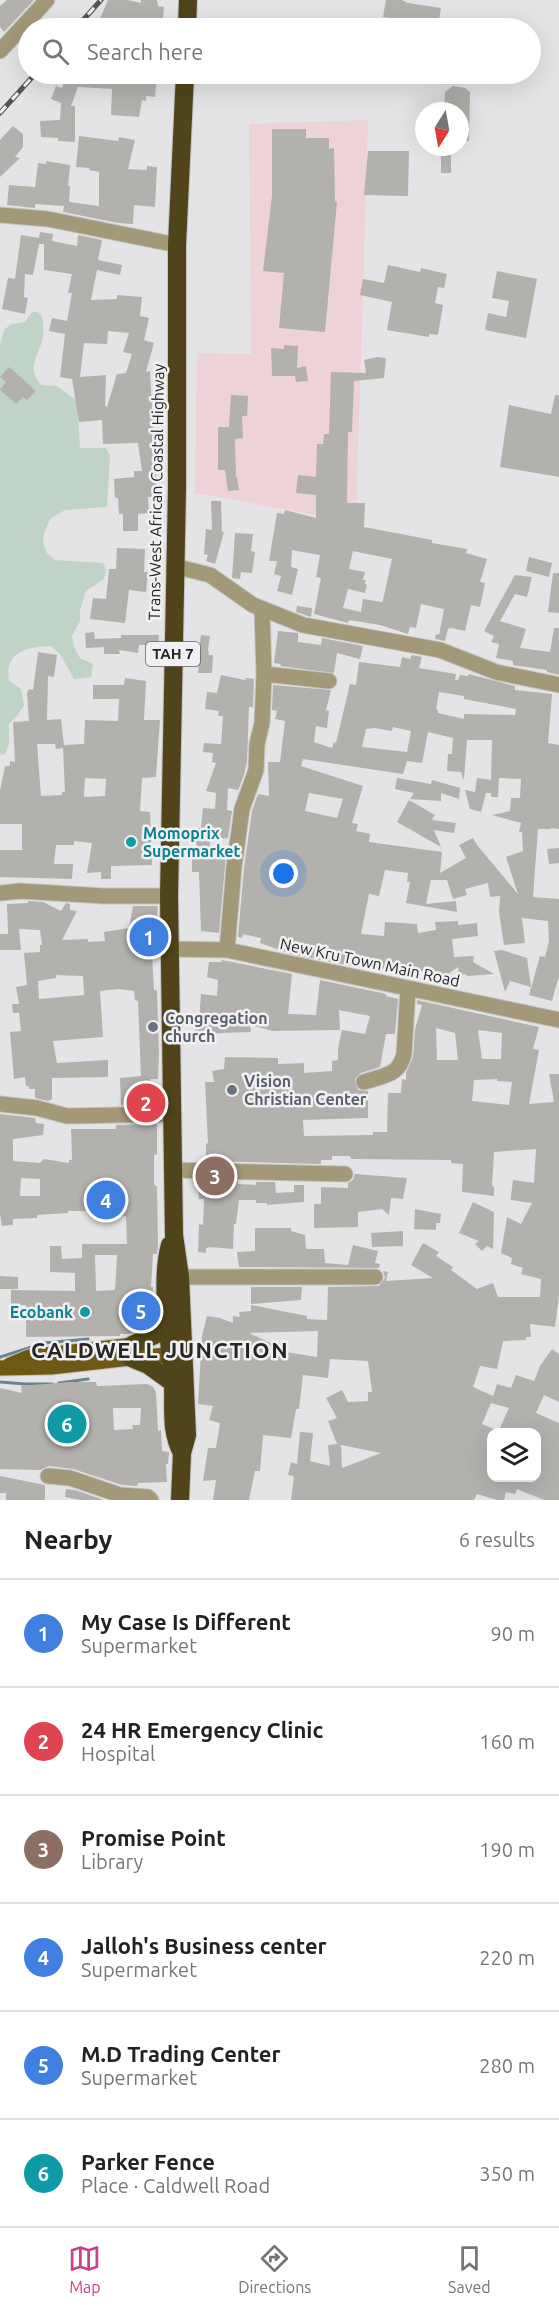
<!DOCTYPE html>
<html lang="en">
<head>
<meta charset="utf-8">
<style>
	:root { --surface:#fff; --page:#f6f6f6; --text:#222; --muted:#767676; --line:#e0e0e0; --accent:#c7448b }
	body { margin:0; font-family:Ubuntu,sans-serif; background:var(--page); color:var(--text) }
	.controls { position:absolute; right:18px; bottom:18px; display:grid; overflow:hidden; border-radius:12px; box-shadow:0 6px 24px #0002 }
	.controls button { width:54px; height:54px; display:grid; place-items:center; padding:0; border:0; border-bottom:2px solid var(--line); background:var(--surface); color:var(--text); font:30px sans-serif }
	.compass { position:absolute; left:415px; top:102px; width:54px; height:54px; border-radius:50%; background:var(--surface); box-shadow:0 6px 24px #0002; rotate:191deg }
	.you { position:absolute; left:284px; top:874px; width:21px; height:21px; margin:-15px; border:4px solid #fff; border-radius:50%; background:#1a73e8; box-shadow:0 0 0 9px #1a73e833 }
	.badge { display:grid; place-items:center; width:39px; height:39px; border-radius:50%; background:var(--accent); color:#fff; font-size:20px; font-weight:700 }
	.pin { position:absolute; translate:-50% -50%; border:3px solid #fff; box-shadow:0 2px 6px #0006 }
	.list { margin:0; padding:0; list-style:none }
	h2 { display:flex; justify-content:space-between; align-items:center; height:78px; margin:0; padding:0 24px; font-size:26px }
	h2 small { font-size:20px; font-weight:400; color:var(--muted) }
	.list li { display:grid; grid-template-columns:39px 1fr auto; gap:18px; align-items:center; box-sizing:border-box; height:108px; padding:0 24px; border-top:2px solid var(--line) }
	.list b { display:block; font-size:22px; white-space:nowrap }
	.list p { margin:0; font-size:20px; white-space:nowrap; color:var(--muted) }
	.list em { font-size:20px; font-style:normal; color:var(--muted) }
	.icon { flex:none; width:33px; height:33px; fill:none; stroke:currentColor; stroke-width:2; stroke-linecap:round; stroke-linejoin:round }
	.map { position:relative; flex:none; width:559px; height:1500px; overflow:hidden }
	.search { position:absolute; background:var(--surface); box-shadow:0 6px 24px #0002; left:18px; right:18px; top:18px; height:66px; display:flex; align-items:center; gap:15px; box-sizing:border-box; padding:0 21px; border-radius:33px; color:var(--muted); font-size:22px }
	.sheet { height:726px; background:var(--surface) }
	nav { display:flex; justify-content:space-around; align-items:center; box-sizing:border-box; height:84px; border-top:2px solid var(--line); background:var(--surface); font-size:16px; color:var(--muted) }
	nav a { display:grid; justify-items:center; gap:3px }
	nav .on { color:var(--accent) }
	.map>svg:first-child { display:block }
	.industrial { fill:#edd2d7 }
	.green { fill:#bfd3c6 }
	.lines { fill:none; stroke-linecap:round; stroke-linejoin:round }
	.stream { stroke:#6a848c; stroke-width:3 }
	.building { fill:#b2b1ae; fill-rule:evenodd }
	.minor-casing { stroke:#c2c2c4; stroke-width:17 }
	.major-casing { stroke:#c2c2c4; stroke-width:17 }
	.highway-casing { stroke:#c2c2c4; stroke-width:20 }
	.minor { stroke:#a39878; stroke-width:15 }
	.major { stroke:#6d5913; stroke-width:15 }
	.highway { stroke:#52441a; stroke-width:18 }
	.rail-casing { stroke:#545455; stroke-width:5 }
	.rail { stroke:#f1f1f4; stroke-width:3; stroke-dasharray:9; stroke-linecap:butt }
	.culture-dot { fill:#0f9aa8; stroke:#f1f1f4; stroke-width:2 }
	.worship-dot { fill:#6b7280; stroke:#f1f1f4; stroke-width:2 }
	.labels { text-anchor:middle; stroke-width:5; stroke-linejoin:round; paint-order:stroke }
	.shield { fill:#f1f1f4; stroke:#636364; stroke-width:1.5 }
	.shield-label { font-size:15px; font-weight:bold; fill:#262627 }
	.street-label { font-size:16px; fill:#262627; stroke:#f1f1f4 }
	.culture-label { font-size:16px; font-weight:bold; fill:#0d838f; stroke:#f1f1f4; text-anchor:start }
	.worship-label { font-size:16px; font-weight:bold; fill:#5b616d; stroke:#f1f1f4; text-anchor:start }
	.district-label { font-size:22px; font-weight:bold; letter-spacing:1.5px; fill:#262627; stroke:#f1f1f4 }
</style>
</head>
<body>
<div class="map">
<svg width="559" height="1500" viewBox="0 0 559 1500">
	<rect width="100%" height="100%" fill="#e4e4e6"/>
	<path class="industrial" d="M368,120l-12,402 -161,-29 2,-140 54,1 -2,-230z"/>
	<path class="green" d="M32,312h5l5,4c1,6 2,14 1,20 -3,20 -18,29 -2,49l16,1 20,15 3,47h26l4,8 -3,51 -42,3 -15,9 -6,14 -1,10 4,10 8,7 48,3 3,7 -2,9 -18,12 -6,19v11l-8,15 2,11 6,11 13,6 -2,13 -17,2 -14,-25 -9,-8c-23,1 -47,5 -42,35l12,8 3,16 -6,10 -9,9v20l-4,10 -5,1v-410l4,-15 7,-6 14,-2z"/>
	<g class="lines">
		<path class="stream" d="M0,1357l44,-14 44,-4
			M0,1382l25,2h27
			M59,1383l29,-4"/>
	</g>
	<path class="building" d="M7,0h27l-30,32 -4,-5v-21z
		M108,0h20l13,3v-3h16l1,6 6,1 -2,21h-66z
		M386,0h16l6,3 33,5 -3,18 -55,-9z
		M67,74h58l32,3 -2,20 -9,-1v5l-4,-1 -3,17 -28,-2 1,-26 -34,-2 -7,19h4v36l-17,-1v-3l-17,-1 -1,-16 20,-1 1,-17 -10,-4 5,-13 6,2z
		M453,86l12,2 5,4 -1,49h-9v-30h-16l1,-19z
		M13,126l10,8v13l-8,10 5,1 -20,19v-37z
		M272,129h34v9h23v11l5,-1 1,53 2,1 -12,130 -46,-4 5,-55 -21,-2 9,-75z
		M79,136l39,5 1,-4 16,3 -7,29 19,1v-4l10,1 -2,40 -21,-2 -1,19 -15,-1 -55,-11 1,-6 -29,-2v4l-28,-3 2,-20 26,2 3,-24 8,1v-3l24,4 -2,21h2l-1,16 30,4v-34l-10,-2 1,-2 -14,-1z
		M368,151h41l-1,45 -44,-1z
		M441,155h10v18h-10z
		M40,232l13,2 -1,7 25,5 1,-11 24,5 -4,20 24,5 -2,10 -23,-5 -6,30 26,-1v-4l25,2 -2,19 9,2 -5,22 10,3 -8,29 4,-1 7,127 -9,-1 1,16 -11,1v17h-15v-17h-4l-1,-16h-3l-1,-19 20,-2v-6h8l-4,-28 -35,1 -1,-24 -23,2 -7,-43 -12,-2 5,-43 -16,-3 3,-13 15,3 5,-28h-4l4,-19 -28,-4v-26h-5l-6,31 -8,-1 -1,23 4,1 -3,16 -23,-5 6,-31 7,1 6,-44 18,3zM108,331l21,2 -6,19 9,2 -6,19 -9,1 -10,33 -2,-1 1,-31 -26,2 4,-34 23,1z
		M388,265l32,7 1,-4 26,6 -3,14 -6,-1 -3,16 8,2 -5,30 -9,-1v3l-42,-7 5,-28 -32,-7 3,-16 21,4z
		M497,271l40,8 -11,59 -41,-8 3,-17 18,4 3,-16 -17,-3z
		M284,345l14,1 -1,22 9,-2 2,15 -12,1 -1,-6h-23l-1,-28 13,1z
		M377,357l9,1 -2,20 -30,3 -2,51h-4l-1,71h18l-1,24 68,13v3l35,6 -1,4 21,6 -7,23 5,1 -5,24 -9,-2 -6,26 -14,-3 -3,1 -3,12 -10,-2 1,-5 3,1 5,-26 -23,-5 -5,24 -6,-1 -2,7 -28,-9 -31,-5 -1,3 -34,-9 7,-36 -5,-1 4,-22 -28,-5 -1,17 7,2 -6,26 -15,-4 4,-15 -7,-2 3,-13h-8l8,-48 7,1 1,-4 31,8v-23l-20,-2 2,-18 18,2 1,-33h6l1,-10h5l2,-62 35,1 -2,-13zM353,551l39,8 -9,41 -1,2 -19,-3 -2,13 -18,-4 5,-19 17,4 2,-8 -2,-1 1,-4h-3l2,-8 -16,-3z
		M9,367l27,24 -9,9 -4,-3 -7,7 -16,-14 6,-8 -6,-5z
		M231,395l17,1 -1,20h-5l1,22 -8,1 1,38h1l2,13 -11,1 -3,-21h-7v-43h11z
		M555,395h4v82l-59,-10 9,-62 42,9z
		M211,501h10l1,31h2l-9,32 -9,-3 2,-6 -4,-1 2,-25 6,1z
		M235,533l18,1 -2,17 4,1 -3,21 -11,-1 -1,7 -8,-1z
		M117,548l28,1 -1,23h4l-2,20 -17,-2 -4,33 -35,-4 3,-21 13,1 3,-30h7z
		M529,557l23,6 -3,14 -23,-6z
		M553,573h6v40l-11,-1z
		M515,575l17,2 -5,20 -12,-3 -15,27 26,8 -6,19 30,4 4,-24h5v47l-12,-3v-2l-34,-5v-4l-17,-3 3,-14 -8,-2 3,-6 -10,-5z
		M297,606l15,2 -1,9 -15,-5z
		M278,631l20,2v9l23,3 1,-7 41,8 -3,13 -23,-6 -3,20 -54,-7 1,-2 -7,-1z
		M94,632l1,7 26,-1v-3h38l-1,10h-19l-1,8 -19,-3 1,4h-16v-7l-18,1 -1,-15z
		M201,635l9,1 -2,13 1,6h4l-1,18h-14l1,-16h-3v-9l3,1z
		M38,652l19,3 -3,22 -6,-1 -1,44 14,-1 3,26 20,-1 1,-24 33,1 1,-22h-26v-14h31l1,-7 21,3 -2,39h16l-4,57 -14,1 -2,33 10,1 2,53 -41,1v13h-10v-7l-14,1 5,-30 -18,-2v4h-18l-2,19h19l-1,15 -72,-2v-27h22v-26h-22v-33l5,-25h5v-5l5,1 -2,-40 16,-1 -2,-28 2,-4 4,1zM37,744h18l1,5 7,-1 2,44h-3v3l-21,1zM85,778l21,1 -1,17 -21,1z
		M412,655l10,2 -3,11 37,6 -1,6h3l2,-5 8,1 1,-2 46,12v4l37,4 -4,49 11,2v84l-8,-1v1h-13l-5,68 26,2v77l-7,25 -23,-6 11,-39 5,1 4,-16 -1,-20 -26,-3 3,25 -21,2 -5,-32 1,-17 -10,1 -2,-14 -23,6 2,6 -14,4 -6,-19h-16l-5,24 30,-3 1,11 -51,-9 4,-21h-3l1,-9 -23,-3 -6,26 -10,-2 -8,40 23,2 1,-14 32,2 1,9 18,-3 -1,-8 23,-1v4l19,-2 1,13 -26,3 2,18 20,-1 -1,6 21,12 -27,2 -1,-2 -7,1 -1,-8 -14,10v-3l-18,5v-8h-19l-60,-6 -56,-11 -31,-11 1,-5 -18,-4 -1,4 -4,-1 6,-69 8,-57 6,-17 11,2 -1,-34h12l5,-41 -10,-2 2,-8 -5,-1 1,-25 58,5 -5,20 3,1 -2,17 -11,-2 -2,16 18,6 2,-6 2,1 14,-59 6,1 3,-23 41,5 2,-10 8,2zM439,692l25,4v3l52,10 -1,6 -51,-1v5l-26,-6v-3l-2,-1zM393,727l18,4 -4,21 -45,-5 4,-18 9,-1 17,3zM428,732l25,6 -1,16h-4l-1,17 14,1 2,7h1l3,-39h25l-1,40 -14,-2 -2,14 -10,-2 5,19 11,3 5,-19h5v4h7l1,-19 22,1 -1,19h-9l-1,13 -18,4 29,8 -2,9h3l1,19 -17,6 12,37 -41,-49 -4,-7 -14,7 7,13 -26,15 2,-21 -73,-10 1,-8 -14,-3 2,-7 -6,-1 11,-37 -62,-20 2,-7 100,15 4,-13 15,2zM309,793l34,6 -6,19 -32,-7z
		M221,675l24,5 1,-2 8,1 -1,28h-4l-2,55 -3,13 -6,15 -10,-2 -1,22 5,1 -4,27 -18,1 -1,16h17l-7,78 -18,-2 -2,-59h-7v-17h5l-1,-17h2v-10h3l2,-20 12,1 1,-16 -10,-2 10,-28 -4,-1 1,-9 -10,-1 1,-9 17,1 2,-28h-5l1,-5 -14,-2 2,-17 10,1z
		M397,778l34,6 1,-4 28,8 -1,11 -18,-6v8l-31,-2 4,-6 -19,-4z
		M409,800l26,15 -3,5 24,3 -2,10 -20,-3 7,17 -44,-25z
		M559,848v15l-10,1 -2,-15z
		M28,901l15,1 18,9 5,-8 4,1v6l7,1 -15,29 26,-1v3l17,-1 -1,-9 25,-4 4,-22h25l-3,30 1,18h-4l2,36h3l2,63 -1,26h-8l2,26h-31l-1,-27 21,-2 -3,-75 -3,-1 -1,-9 -16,-2 -18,2 3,46 -50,4 4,22 51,-3v17l-56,1v21l-4,2 -13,-3v-9h-6v-3h-3l-1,-9 -11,2 -4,-47 11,-1 -2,-18h-6l-1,-9h7l-3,-17 11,-2 -3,-32 16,-1v-7h2l-2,-15 -21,-1 2,21h-21v-16h8l-1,-30 21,-1zM56,975l27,1 1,19 -45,4 -1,-18 18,-3z
		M502,950l25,8 4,29 -21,-6 -5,11 -11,-41z
		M222,960l70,14 -4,40 28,1 4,-35 66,14v2l12,3 -3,35h-9l-6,33 -19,6 -6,6 3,11 10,1v27l-65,2 1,16 69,-1v-3h14l1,-39h13l1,-14 4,1v-7l7,-16 2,-28 7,-24 -5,-1v-4l122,27 -6,22 6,1 -10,54 25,-2 -5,-28h10v221l-4,32 -25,-3 1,13h-5v3l-23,1 -6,28 -17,-3 -7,21 20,9 4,-12 14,4 5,-13 18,6 6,-15 12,-17 7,5v48l-15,-7 -8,18 23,10v77h-15l-27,-11 -2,5 -9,-2 -2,8h-7l-20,-6 -3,6h-183l3,-24 -6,-1 3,-13 6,2 3,-32 13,1 -3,28 20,5 -2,-21 9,-1 -9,-23 9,-3 -11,-20 16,-8 6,12 20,-1v-9h4l-4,-31 -38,-2 -2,19 -25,-3 -4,34h-3l-5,29 -28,-3 -3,36h-5l-6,29h-36l3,-20 -13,1 5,-33h8l4,-25 -11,-3 4,-14 -15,-2 4,-68 5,-20 13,2 13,5v-7l7,1 -1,-5 12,-1v-6l56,11v3l20,1 1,-33 51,-1 6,-8 -2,-7 5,1 -2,9 47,-3 -22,-13 12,-22 16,9 -3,4 17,11 -2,3 26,19 16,-6 5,14h42l1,-18 -20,-5 2,-6 -12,-4 1,-6 -11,-5 6,-36 14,7 11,-21 -21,-3v-4l2,-16 21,3 2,-34 -42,3 -2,34 2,1v9l-32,-4 1,-28 -12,-1v-3l-100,-1 -1,-3h-18v4h-11v4l-115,-3v-17l2,-1 -3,-61h9l-2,-11 12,-2 1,-12 53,1v6l26,-1v10l28,-2v-10l6,-1v-12l4,-18 23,4 5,-18 -31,-6 1,20 -67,1 -23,-6 1,7 -56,2 1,-14h3l2,-26 16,2 1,-16 -11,-3 2,-15h12zM436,1028l19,5 3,27h-21zM478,1030l24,3 -1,26h-19zM497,1079v2l15,1 -3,23 -37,-4 2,-21zM318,1331l-1,26 -37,-6 1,-3 -32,-15zM491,1403l18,5 -11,24h39v46h-45v-46l4,-2 -14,-6zM341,1445l40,8 -39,15z
		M0,1114l35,4 1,5 8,1 -1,11 -30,4v22l27,2 4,-4 25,4v-3h3l-1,-31h45v-4l41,-1v30l-3,1v29l3,3 1,59 -1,8h-4l-2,33h2v16l-9,2v23l-15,6h-9v2l-94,1v-32h-15v-15l64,1v-18l-25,-1v-26h11l1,13 20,-1v-14h45l-1,-28 -15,1 -2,-13h-22v7h-19v2l-31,2v3l-24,1v6l-11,1 -2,-12zM21,1178l19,1v17h-20zM95,1255h22l-2,35 -19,1z
		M355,1174l52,4 -4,21 -12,-1 -2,17 -7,-6 -24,3v15l-44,1v-24h7v-17l27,1v-5l5,-3z
		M202,1180l36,1v3l18,1v-3h19l1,11 18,-1v-7h10v17l-37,3v-2h-11v-3h-17l-3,24h-2l-1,25 -23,-2 -4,1v5l-8,-1 1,-28 4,1 1,-26h-5l-1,-16z
		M473,1202l21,10 -1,37 -6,-3 -5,5 -7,-7 4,-3 -20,-8z
		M415,1209l26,5 -1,9h-4v7l-22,-1z
		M255,1228h36v3l14,4 1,14h18l1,14 23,2 5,-20 25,6 -3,12 5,1 -1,4 -140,-1 -2,-15 18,-1z
		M403,1231v15l-31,1 -1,-14z
		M0,1276l18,1v12h-18z
		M251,1287h51l-1,13 -50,4z
		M69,1382h27l1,4 50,-2 6,3 3,5 2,39 3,-1 1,21 7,1 -1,12h-2l1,18 -29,1 -1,3 -15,-1 -49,-16 -24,-3 -9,4 -40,-1v-81l22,5 -1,-7zM113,1408h28l-1,17h-8l1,4 -19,1z
		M0,1476l45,9v15h-39v-7h-6z
		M66,1489l9,1 29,10h-23l-16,-3z"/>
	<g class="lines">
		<defs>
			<path id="minor" d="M0,51l47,-51
				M0,215l48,4 129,26
				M174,566l36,9 43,30 50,20 137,25 56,22 63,13
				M264,674l65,7
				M0,893l20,-2 84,5h65
				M170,949l57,1 332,70
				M227,950l7,-83 8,-58 14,-39 1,-26 5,-21 2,-49 -2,-65
				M364,1082c20,-7 35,-6 40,-28l4,-65
				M0,1104l37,4 30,8 106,-2
				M172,1170l173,4
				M180,1277h195
				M48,1476l22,2 50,17 28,2 3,3"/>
			<path id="major" d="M10,1365l19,-8 113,-13
				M0,1368l51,-1 80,-9 51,-4"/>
			<path id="highway" d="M187,28l1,-28
				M170,1245c-11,40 1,99 3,139 1,24 -3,47 9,69
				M132,1345l23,-10 11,-19
				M131,1358l17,7 25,18
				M180,1500l2,-47 5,-18 -7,-158 -6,-42 -5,-339 8,-408v-243l8,-171"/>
		</defs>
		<use href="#minor" class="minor-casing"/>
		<use href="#major" class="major-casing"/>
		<use href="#highway" class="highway-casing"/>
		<use href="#minor" class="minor"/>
		<use href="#major" class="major"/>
		<use href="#highway" class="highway"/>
		<defs>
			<path id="rail" d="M76,28l25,-28
				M0,113l35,-39"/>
		</defs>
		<use href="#rail" class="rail-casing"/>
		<use href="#rail" class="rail"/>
	</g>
	<g class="culture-dot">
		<circle cx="131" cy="842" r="6"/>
		<circle cx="85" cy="1312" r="6"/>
	</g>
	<g class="worship-dot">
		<circle cx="153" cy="1027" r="6"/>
		<circle cx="232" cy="1090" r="6"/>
	</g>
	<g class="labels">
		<rect class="shield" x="146" y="642" width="54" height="24" rx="4.5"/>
		<g class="shield-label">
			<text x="173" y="659">TAH 7</text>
		</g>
		<g class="street-label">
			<text transform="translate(156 492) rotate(-89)" y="6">Trans-West African Coastal Highway</text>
			<text transform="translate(370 962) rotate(12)" y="6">New Kru Town Main Road</text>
		</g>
		<g class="culture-label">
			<text x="143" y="839">Momoprix<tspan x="143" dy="18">Supermarket</tspan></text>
			<text x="73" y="1318" text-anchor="end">Ecobank</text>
		</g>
		<g class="worship-label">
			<text x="165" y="1024">Congregation<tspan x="165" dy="18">church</tspan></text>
			<text x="244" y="1087">Vision<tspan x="244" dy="18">Christian Center</tspan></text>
		</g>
		<g class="district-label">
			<text x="160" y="1358">CALDWELL JUNCTION</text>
		</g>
	</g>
</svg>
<div class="controls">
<button><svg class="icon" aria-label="layers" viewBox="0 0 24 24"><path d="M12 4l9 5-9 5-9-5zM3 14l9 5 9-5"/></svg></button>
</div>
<svg class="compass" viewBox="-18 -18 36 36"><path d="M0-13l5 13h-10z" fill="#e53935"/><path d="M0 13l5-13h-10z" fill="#767676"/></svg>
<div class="you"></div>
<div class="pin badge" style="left:149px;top:937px;background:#3f7fe0">1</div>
<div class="pin badge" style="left:146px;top:1103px;background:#e0444e">2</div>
<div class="pin badge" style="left:215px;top:1176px;background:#8d6e63">3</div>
<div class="pin badge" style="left:106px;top:1200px;background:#3f7fe0">4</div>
<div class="pin badge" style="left:141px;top:1311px;background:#3f7fe0">5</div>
<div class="pin badge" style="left:67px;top:1424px;background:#0f9aa8">6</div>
<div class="search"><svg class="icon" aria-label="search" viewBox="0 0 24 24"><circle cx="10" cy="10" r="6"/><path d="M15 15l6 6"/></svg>Search here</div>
</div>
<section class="sheet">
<h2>Nearby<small>6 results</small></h2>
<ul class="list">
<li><span class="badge" style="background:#3f7fe0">1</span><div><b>My Case Is Different</b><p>Supermarket</p></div><em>90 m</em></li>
<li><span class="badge" style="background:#e0444e">2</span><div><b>24 HR Emergency Clinic</b><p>Hospital</p></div><em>160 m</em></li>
<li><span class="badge" style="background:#8d6e63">3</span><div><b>Promise Point</b><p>Library</p></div><em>190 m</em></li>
<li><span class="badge" style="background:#3f7fe0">4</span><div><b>Jalloh's Business center</b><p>Supermarket</p></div><em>220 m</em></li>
<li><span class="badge" style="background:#3f7fe0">5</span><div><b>M.D Trading Center</b><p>Supermarket</p></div><em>280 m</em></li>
<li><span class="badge" style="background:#0f9aa8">6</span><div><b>Parker Fence</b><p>Place · Caldwell Road</p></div><em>350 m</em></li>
</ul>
</section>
<nav>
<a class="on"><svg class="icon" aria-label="map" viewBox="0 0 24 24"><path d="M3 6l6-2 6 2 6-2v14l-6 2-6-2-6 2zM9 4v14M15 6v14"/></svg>Map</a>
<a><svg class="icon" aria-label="directions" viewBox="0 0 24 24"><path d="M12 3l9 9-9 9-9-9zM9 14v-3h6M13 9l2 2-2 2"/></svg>Directions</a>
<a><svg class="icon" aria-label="saved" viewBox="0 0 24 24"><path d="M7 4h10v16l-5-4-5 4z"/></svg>Saved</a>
</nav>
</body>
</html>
